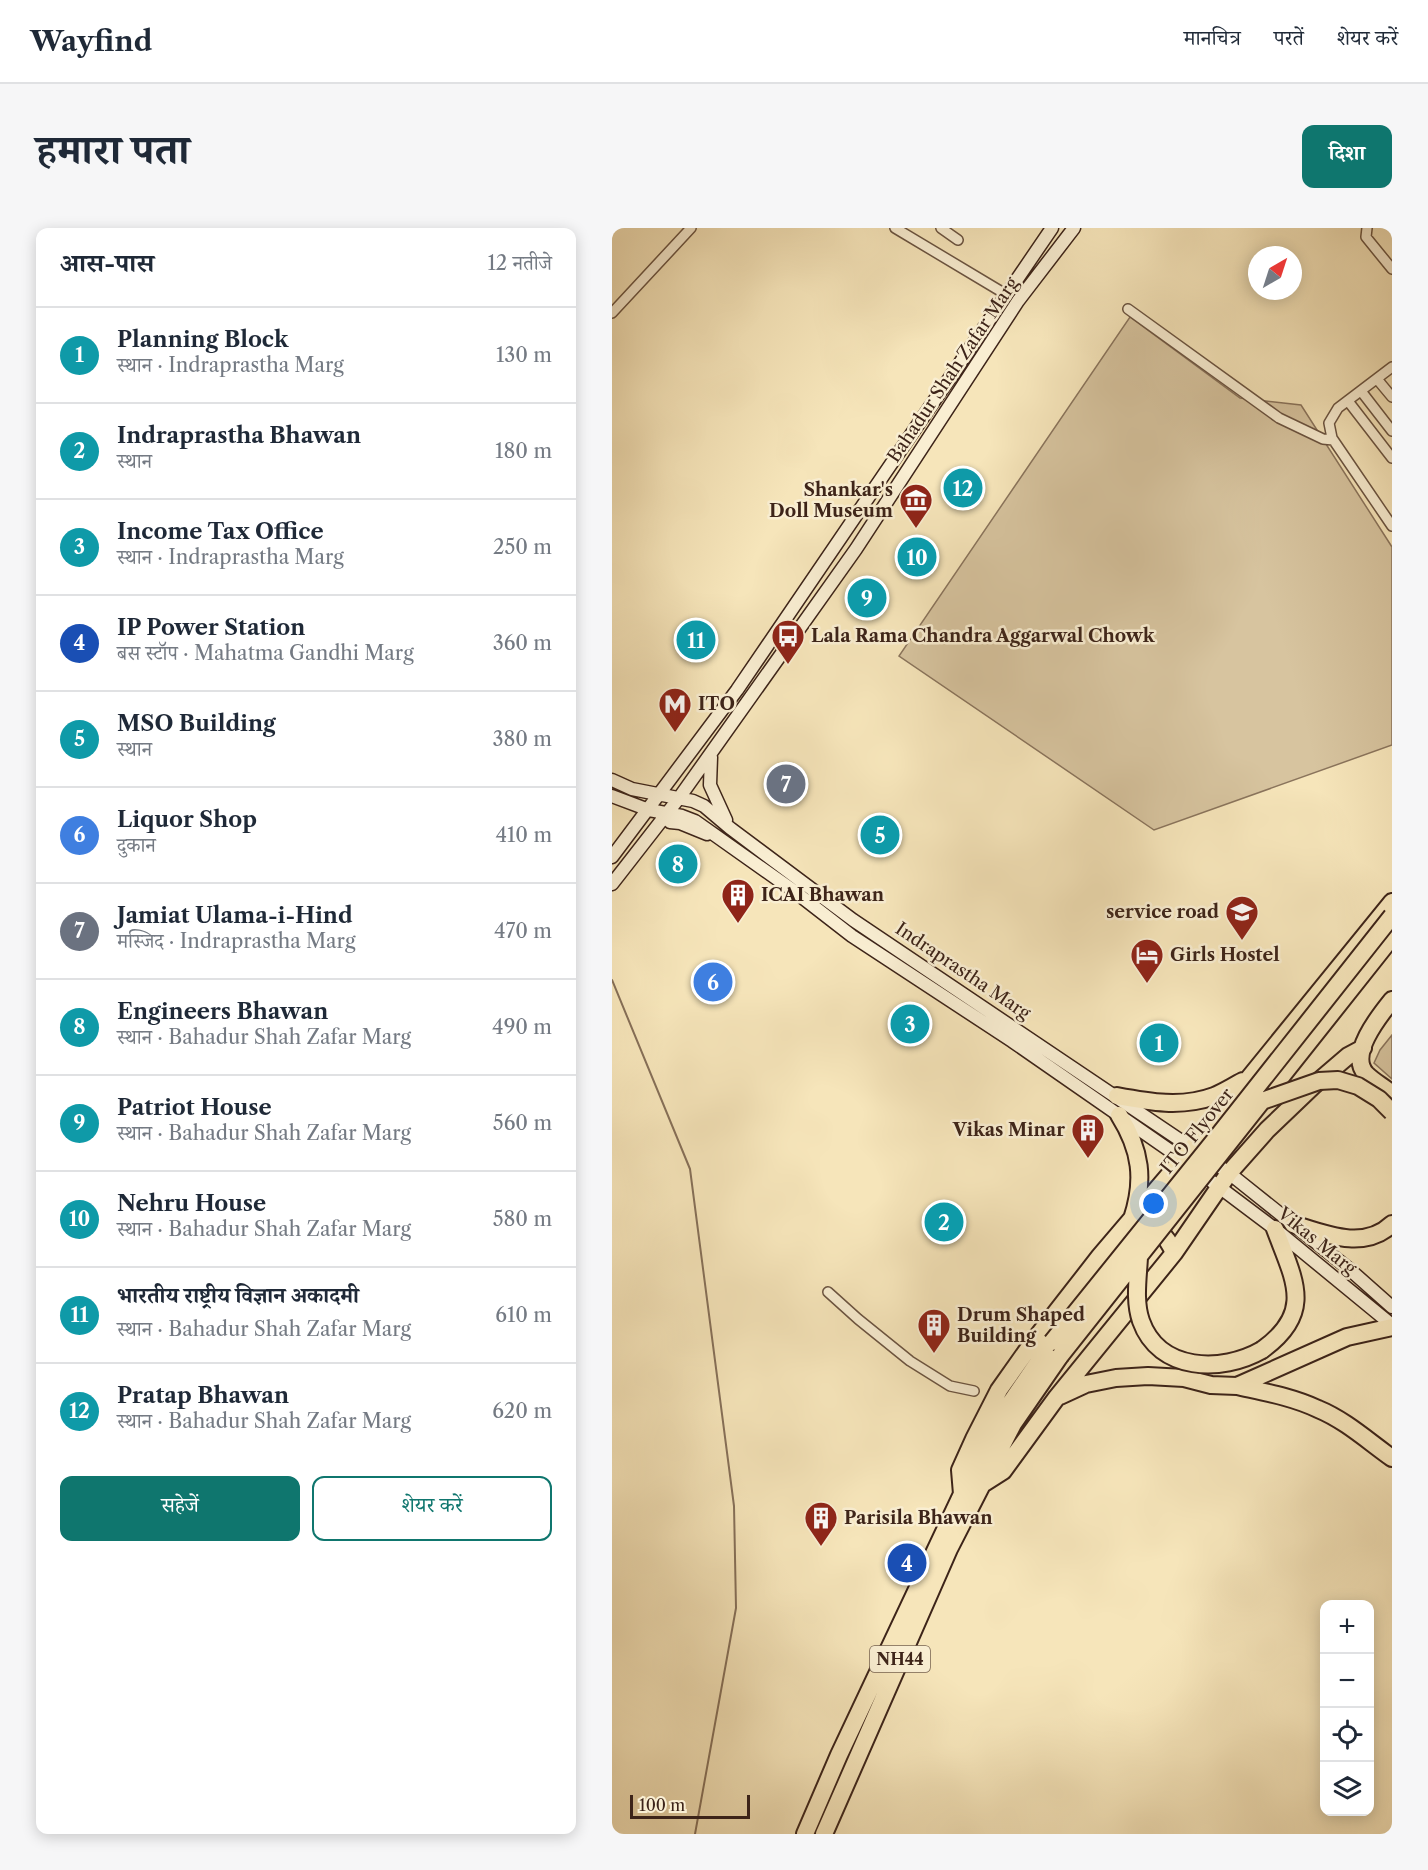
<!DOCTYPE html>
<html lang="hi">
<head>
<meta charset="utf-8">
<style>
	:root { --surface:#fff; --page:#f6f6f7; --text:#1f2937; --muted:#747a83; --line:#e0e1e3; --accent:#0f766e }
	body { margin:0; font-family:"Libre Caslon Text","Noto Serif Devanagari",serif; background:var(--page); color:var(--text) }
	.controls { position:absolute; right:18px; bottom:18px; display:grid; overflow:hidden; border-radius:12px; box-shadow:0 3px 15px #0003 }
	.controls button { width:54px; height:54px; display:grid; place-items:center; padding:0; border:0; border-bottom:2px solid var(--line); background:var(--surface); color:var(--text); font:30px sans-serif }
	.compass { position:absolute; left:636px; top:18px; width:54px; height:54px; border-radius:50%; background:var(--surface); box-shadow:0 3px 15px #0003; rotate:39deg }
	.scale { position:absolute; left:18px; bottom:15px; width:120px; box-sizing:border-box; padding-left:6px; border:3px solid #3d2419; border-top:0; font-size:16px; line-height:21px; white-space:nowrap; color:#3d2419; -webkit-text-stroke:4px #f9eed2; paint-order:stroke }
	.you { position:absolute; left:542px; top:976px; width:21px; height:21px; margin:-15px; border:4px solid #fff; border-radius:50%; background:#1a73e8; box-shadow:0 0 0 9px #1a73e833 }
	.badge { display:grid; place-items:center; width:39px; height:39px; border-radius:50%; background:var(--accent); color:#fff; font-size:20px; font-weight:700 }
	.pin { position:absolute; translate:-50% -50%; border:3px solid #fff; box-shadow:0 2px 6px #0006 }
	.list { margin:0; padding:0; list-style:none }
	h2 { display:flex; justify-content:space-between; align-items:center; height:78px; margin:0; padding:0 24px; font-size:26px }
	h2 small { font-size:20px; font-weight:400; color:var(--muted) }
	.list li { display:grid; grid-template-columns:39px 1fr auto; gap:18px; align-items:center; box-sizing:border-box; height:96px; padding:0 24px; border-top:2px solid var(--line) }
	.list b { display:block; font-size:22px; white-space:nowrap }
	.list p { margin:0; font-size:20px; white-space:nowrap; color:var(--muted) }
	.list em { font-size:20px; font-style:normal; color:var(--muted) }
	.actions { display:flex; gap:12px; padding:18px 24px }
	.actions a { flex:1; padding:14px 0; border:2px solid var(--accent); border-radius:12px; text-align:center; font-size:21px; color:var(--accent) }
	.actions .main { background:var(--accent); color:#fff }
	.icon { flex:none; width:33px; height:33px; fill:none; stroke:currentColor; stroke-width:2; stroke-linecap:round; stroke-linejoin:round }
	.map { position:relative; flex:none; width:780px; height:1606px; overflow:hidden; border-radius:12px }
	header { display:flex; align-items:center; gap:36px; box-sizing:border-box; height:84px; padding:0 30px; background:var(--surface); border-bottom:2px solid var(--line) }
	header strong { font-size:28px }
	nav { display:flex; gap:33px; margin-inline-start:auto; font-size:21px }
	.intro { display:flex; align-items:center; justify-content:space-between; box-sizing:border-box; height:144px; padding:0 36px }
	h1 { margin:0; font-size:42px }
	.button { padding:15px 27px; border-radius:12px; background:var(--accent); color:#fff; font-size:21px; font-weight:700 }
	main { display:flex; gap:36px; padding:0 36px }
	aside { flex:1; background:var(--surface); border-radius:12px; box-shadow:0 3px 15px #0003 }
	.map>svg:first-child { display:block }
	.green { fill:#d7c49f; stroke:#8a745c; stroke-width:1.5 }
	.lines { fill:none; stroke-linecap:round; stroke-linejoin:round }
	.stream { stroke:#867059; stroke-width:2 }
	.street-casing { stroke:#6b5441; stroke-width:12 }
	.secondary-casing { stroke:#3d2419; stroke-width:15 }
	.highway-casing { stroke:#3d2419; stroke-width:20 }
	.street { stroke:#f9eed2; stroke-width:9 }
	.secondary { stroke:#f9eed2; stroke-width:12 }
	.highway { stroke:#f6e5ba; stroke-width:16 }
	.highway-bridge-casing { stroke:#3d2419; stroke-width:20; stroke-linecap:butt }
	.highway-bridge { stroke:#f6e5ba; stroke-width:16 }
	.labels { text-anchor:middle; stroke-width:5; stroke-linejoin:round; paint-order:stroke }
	.shield { fill:#f9eed2; stroke:#756150; stroke-width:1.5 }
	.shield-label { font-size:16px; font-weight:bold; fill:#3d2419 }
	.street-label { font-size:18px; fill:#3d2419; stroke:#f9eed2 }
	.poi-label { font-size:18px; font-weight:bold; fill:#3d2419; stroke:#f9eed2; text-anchor:start }
</style>
</head>
<body>
<header>
<strong>Wayfind</strong>
<nav><a>मानचित्र</a><a>परतें</a><a>शेयर करें</a></nav>
</header>
<div class="intro"><h1>हमारा पता</h1><a class="button">दिशा</a></div>
<main>
<aside>
<h2>आस-पास<small>12 नतीजे</small></h2>
<ul class="list">
<li><span class="badge" style="background:#0f9aa8">1</span><div><b>Planning Block</b><p>स्थान · Indraprastha Marg</p></div><em>130 m</em></li>
<li><span class="badge" style="background:#0f9aa8">2</span><div><b>Indraprastha Bhawan</b><p>स्थान</p></div><em>180 m</em></li>
<li><span class="badge" style="background:#0f9aa8">3</span><div><b>Income Tax Office</b><p>स्थान · Indraprastha Marg</p></div><em>250 m</em></li>
<li><span class="badge" style="background:#1a4fb4">4</span><div><b>IP Power Station</b><p>बस स्टॉप · Mahatma Gandhi Marg</p></div><em>360 m</em></li>
<li><span class="badge" style="background:#0f9aa8">5</span><div><b>MSO Building</b><p>स्थान</p></div><em>380 m</em></li>
<li><span class="badge" style="background:#3f7fe0">6</span><div><b>Liquor Shop</b><p>दुकान</p></div><em>410 m</em></li>
<li><span class="badge" style="background:#6b7280">7</span><div><b>Jamiat Ulama-i-Hind</b><p>मस्जिद · Indraprastha Marg</p></div><em>470 m</em></li>
<li><span class="badge" style="background:#0f9aa8">8</span><div><b>Engineers Bhawan</b><p>स्थान · Bahadur Shah Zafar Marg</p></div><em>490 m</em></li>
<li><span class="badge" style="background:#0f9aa8">9</span><div><b>Patriot House</b><p>स्थान · Bahadur Shah Zafar Marg</p></div><em>560 m</em></li>
<li><span class="badge" style="background:#0f9aa8">10</span><div><b>Nehru House</b><p>स्थान · Bahadur Shah Zafar Marg</p></div><em>580 m</em></li>
<li><span class="badge" style="background:#0f9aa8">11</span><div><b>भारतीय राष्ट्रीय विज्ञान अकादमी</b><p>स्थान · Bahadur Shah Zafar Marg</p></div><em>610 m</em></li>
<li><span class="badge" style="background:#0f9aa8">12</span><div><b>Pratap Bhawan</b><p>स्थान · Bahadur Shah Zafar Marg</p></div><em>620 m</em></li>
</ul>
<div class="actions"><a class="main">सहेजें</a><a>शेयर करें</a></div>
</aside>
<div class="map">
<svg width="780" height="1606" viewBox="0 0 780 1606">
	<rect width="100%" height="100%" fill="#f6e5ba"/>
	<filter id="stains"><feTurbulence type="fractalNoise" baseFrequency=".00333" numOctaves="4"/><feColorMatrix values="0 0 0 0 .2 0 0 0 0 .09 0 0 0 0 .02 0 0 0 .5 -.17"/></filter>
	<radialGradient id="worn" r=".72"><stop offset=".6" stop-color="#630" stop-opacity="0"/><stop offset="1" stop-color="#630" stop-opacity=".3"/></radialGradient>
	<path class="green" d="M518,89l110,81 61,7 91,142v198l-238,85 -255,-174z
		M780,807v44l-18,-16 6,-13z"/>
	<g class="lines">
		<path class="stream" d="M0,752l78,189 44,337 2,102 -41,226"/>
		<defs>
			<path id="street" d="M283,0l112,67
				M329,0l17,12
				M755,0l-1,9 26,32
				M516,81l151,109 44,21 10,1
				M0,85l79,-85
				M780,139l-54,41 -9,15 3,15 60,88
				M765,151l15,18
				M749,163l31,40
				M736,173l44,57
				M216,1064l30,27 52,42 40,25 24,5"/>
			<path id="secondary" d="M99,529l-1,28 16,35
				M0,552l20,9 61,12 11,5 26,22 123,92 376,253 119,95 44,39
				M0,568l37,14 33,6 13,5 99,70 58,45 160,105 170,118 93,70 117,96
				M58,594l10,1 27,11
				M0,629l125,-167 315,-462
				M0,656l67,-86 177,-249 162,-248 56,-73"/>
			<path id="highway" d="M780,772c-13,16 -44,55 -26,74 8,8 18,13 26,20
				M505,868c32,6 65,12 97,0 10,-4 19,-10 29,-15
				M650,873l130,-164
				M507,887c22,35 26,65 13,104 21,1 35,17 42,34
				M681,996c32,10 71,27 99,0
				M650,1122c53,-38 32,-70 13,-121
				M625,1158c27,6 56,11 81,23 27,11 50,32 74,49
				M448,1168l26,-12 30,-6 32,-2 36,2 27,7 26,1 110,-49 45,-10
				M369,1257l22,-14 54,-74 117,-144 55,-80 38,-43 46,-44 35,-30 15,-8
				M350,1266l-2,-24 14,-31 25,-49 34,-48 67,-86 93,-109 199,-245
				M193,1606l34,-79 131,-278 32,-62 50,-73
				M212,1606l125,-285 64,-125 47,-68"/>
		</defs>
		<use href="#street" class="street-casing"/>
		<use href="#secondary" class="secondary-casing"/>
		<use href="#highway" class="highway-casing"/>
		<use href="#street" class="street"/>
		<use href="#secondary" class="secondary"/>
		<use href="#highway" class="highway"/>
		<defs>
			<path id="highway-bridge" d="M527,1029c-1,21 -5,44 2,64 18,51 81,52 121,29
				M440,1114l166,-206 174,-220
				M448,1128l202,-255 57,-20 19,-1 20,6 21,13 13,13"/>
		</defs>
		<use href="#highway-bridge" class="highway-bridge-casing"/>
		<use href="#highway-bridge" class="highway-bridge"/>
	</g>
	<defs>
		<symbol id="museum-pin" viewBox="-11 -11 22 30"><path d="M0 17L-7.5 6A9.5 9.5 0 1 1 7.5 6Z" fill="#8f2418" stroke="#f9eed2"/><path d="M0-6L6-3V-2H-6V-3ZM-5-1h2V3h-2ZM-1-1h2V3h-2ZM3-1h2V3H3ZM-6 4H6V6H-6Z" fill="#fff"/></symbol>
		<symbol id="bus-pin" viewBox="-11 -11 22 30"><path d="M0 17L-7.5 6A9.5 9.5 0 1 1 7.5 6Z" fill="#8f2418" stroke="#f9eed2"/><path d="M-5-6H5V4H4V6H2V4H-2V6H-4V4H-5ZM-3.5-4V0h7V-4ZM-3.5 1.2v1.5H-2V1.2ZM2 1.2v1.5H3.5V1.2Z" fill="#fff"/></symbol>
		<symbol id="metro-pin" viewBox="-11 -11 22 30"><path d="M0 17L-7.5 6A9.5 9.5 0 1 1 7.5 6Z" fill="#8f2418" stroke="#f9eed2"/><path d="M-5.5 5V-5H-3L0 0L3-5H5.5V5H3V-.5L0 4L-3-.5V5Z" fill="#fff"/></symbol>
		<symbol id="building-pin" viewBox="-11 -11 22 30"><path d="M0 17L-7.5 6A9.5 9.5 0 1 1 7.5 6Z" fill="#8f2418" stroke="#f9eed2"/><path d="M-4-6H4V6H1V3H-1V6H-4ZM-2.5-4.3h1.7v1.8h-1.7ZM.8-4.3h1.7v1.8H.8ZM-2.5-1h1.7V.8h-1.7ZM.8-1h1.7V.8H.8Z" fill="#fff"/></symbol>
		<symbol id="university-pin" viewBox="-11 -11 22 30"><path d="M0 17L-7.5 6A9.5 9.5 0 1 1 7.5 6Z" fill="#8f2418" stroke="#f9eed2"/><path d="M0-5L7-2L0 1L-7-2ZM-4 1L0 2.5L4 1V4Q0 6-4 4Z" fill="#fff"/></symbol>
		<symbol id="hotel-pin" viewBox="-11 -11 22 30"><path d="M0 17L-7.5 6A9.5 9.5 0 1 1 7.5 6Z" fill="#8f2418" stroke="#f9eed2"/><path d="M-6-4.5h1.5V1H6V5H4.5V3h-9V5H-6ZM-4 0a1.8 1.8 0 1 1 3.6 0ZM.5 0V-2.5h3Q6-2.5 6 0Z" fill="#fff"/></symbol>
	</defs>
	<g fill-rule="evenodd">
		<use href="#museum-pin" x="285" y="253" width="38" height="52"/>
		<use href="#bus-pin" x="157" y="389" width="38" height="52"/>
		<use href="#metro-pin" x="44" y="457" width="38" height="52"/>
		<use href="#building-pin" x="107" y="648" width="38" height="52"/>
		<use href="#university-pin" x="611" y="665" width="38" height="52"/>
		<use href="#hotel-pin" x="516" y="708" width="38" height="52"/>
		<use href="#building-pin" x="457" y="883" width="38" height="52"/>
		<use href="#building-pin" x="303" y="1078" width="38" height="52"/>
		<use href="#building-pin" x="190" y="1271" width="38" height="52"/>
	</g>
	<g class="labels">
		<rect class="shield" x="258" y="1418" width="60" height="26" rx="4.5"/>
		<g class="shield-label">
			<text x="288" y="1437">NH44</text>
		</g>
		<g class="street-label">
			<text transform="translate(341 142) rotate(-56)" y="6">Bahadur Shah Zafar Marg</text>
			<text transform="translate(351 743) rotate(34)" y="6">Indraprastha Marg</text>
			<text transform="translate(585 903) rotate(-51)" y="6">ITO Flyover</text>
			<text transform="translate(705 1013) rotate(39)" y="6">Vikas Marg</text>
		</g>
		<g class="poi-label">
			<text x="281" y="268" text-anchor="end">Shankar's<tspan x="281" dy="21">Doll Museum</tspan></text>
			<text x="199" y="414">Lala Rama Chandra Aggarwal Chowk</text>
			<text x="86" y="482">ITO</text>
			<text x="149" y="673">ICAI Bhawan</text>
			<text x="607" y="690" text-anchor="end">service road</text>
			<text x="558" y="733">Girls Hostel</text>
			<text x="453" y="908" text-anchor="end">Vikas Minar</text>
			<text x="345" y="1093">Drum Shaped<tspan x="345" dy="21">Building</tspan></text>
			<text x="232" y="1296">Parisila Bhawan</text>
		</g>
	</g>
	<rect width="100%" height="100%" filter="url(#stains)"/>
	<rect width="100%" height="100%" fill="url(#worn)"/>
</svg>
<div class="controls">
<button>+</button>
<button>−</button>
<button><svg class="icon" aria-label="locate" viewBox="0 0 24 24"><circle cx="12" cy="12" r="6"/><path d="M12 2v4M12 18v4M2 12h4M18 12h4"/></svg></button>
<button><svg class="icon" aria-label="layers" viewBox="0 0 24 24"><path d="M12 4l9 5-9 5-9-5zM3 14l9 5 9-5"/></svg></button>
</div>
<svg class="compass" viewBox="-18 -18 36 36"><path d="M0-13l5 13h-10z" fill="#e53935"/><path d="M0 13l5-13h-10z" fill="#747a83"/></svg>
<div class="scale">100 m</div>
<div class="you"></div>
<div class="pin badge" style="left:547px;top:815px;background:#0f9aa8">1</div>
<div class="pin badge" style="left:332px;top:994px;background:#0f9aa8">2</div>
<div class="pin badge" style="left:298px;top:796px;background:#0f9aa8">3</div>
<div class="pin badge" style="left:295px;top:1335px;background:#1a4fb4">4</div>
<div class="pin badge" style="left:268px;top:607px;background:#0f9aa8">5</div>
<div class="pin badge" style="left:101px;top:754px;background:#3f7fe0">6</div>
<div class="pin badge" style="left:174px;top:556px;background:#6b7280">7</div>
<div class="pin badge" style="left:66px;top:636px;background:#0f9aa8">8</div>
<div class="pin badge" style="left:255px;top:370px;background:#0f9aa8">9</div>
<div class="pin badge" style="left:305px;top:329px;background:#0f9aa8">10</div>
<div class="pin badge" style="left:84px;top:412px;background:#0f9aa8">11</div>
<div class="pin badge" style="left:351px;top:260px;background:#0f9aa8">12</div>
</div>
</main>
</body>
</html>
